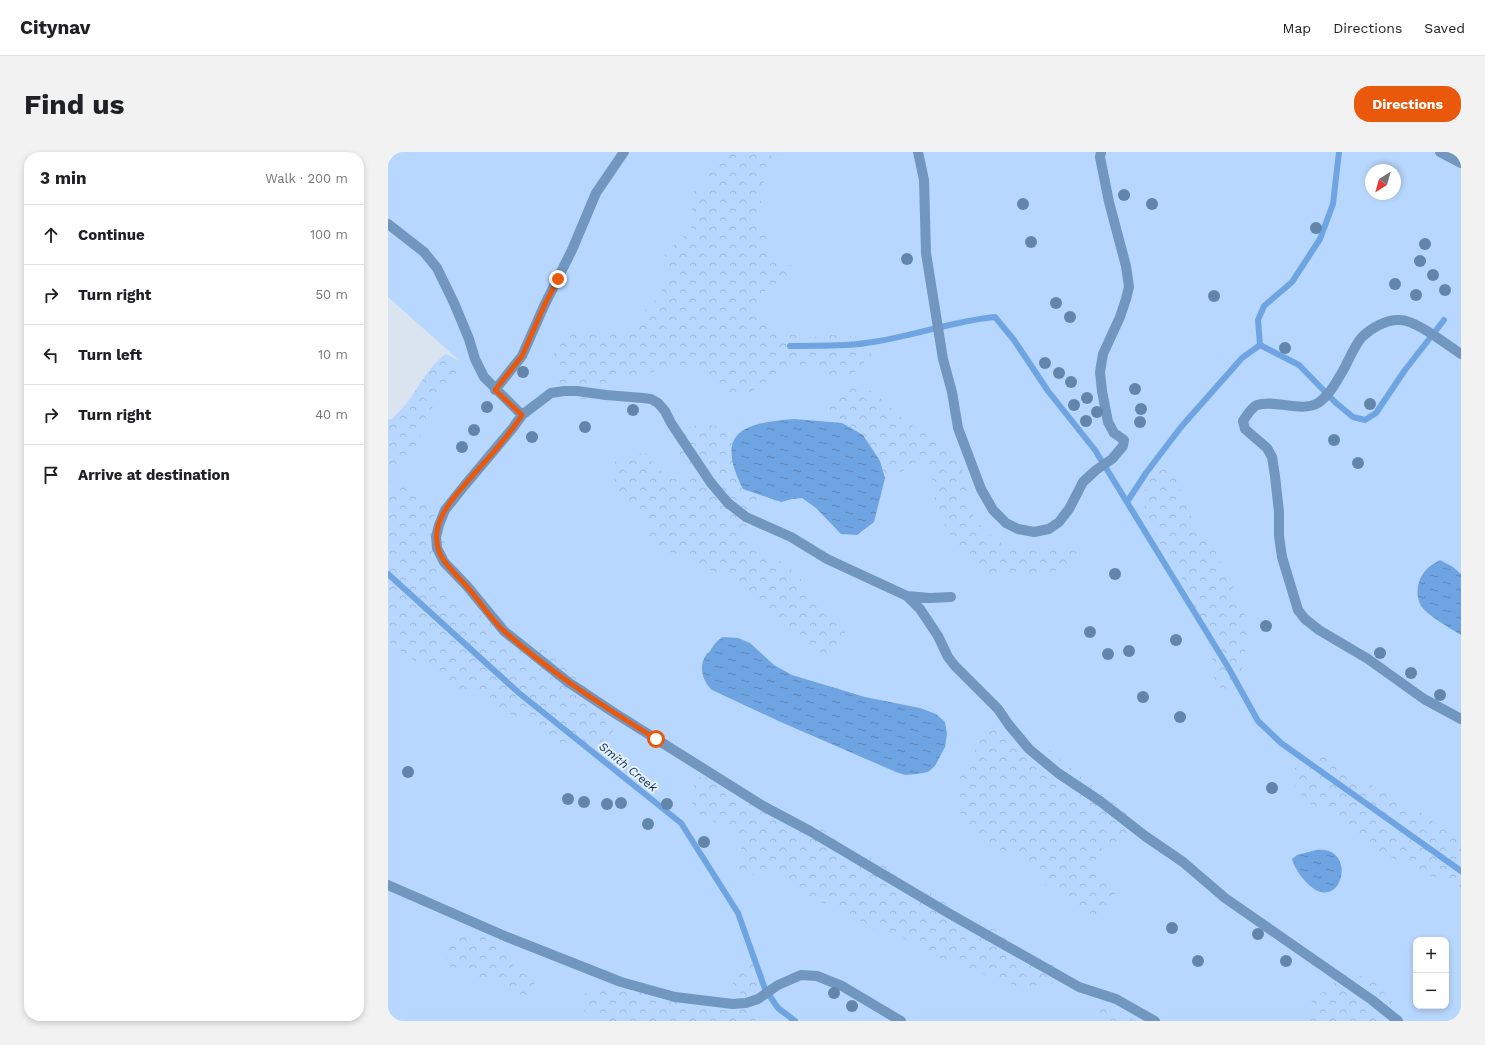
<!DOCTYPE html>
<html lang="en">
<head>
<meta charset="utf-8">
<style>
	:root { --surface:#fff; --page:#f2f2f2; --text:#202124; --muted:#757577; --line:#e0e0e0; --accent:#ea580c }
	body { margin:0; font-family:"Work Sans",sans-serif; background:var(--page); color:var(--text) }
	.controls { position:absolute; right:12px; bottom:12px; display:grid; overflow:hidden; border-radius:8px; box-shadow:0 2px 6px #0003 }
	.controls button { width:36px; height:36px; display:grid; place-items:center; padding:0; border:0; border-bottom:1px solid var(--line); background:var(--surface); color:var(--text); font:20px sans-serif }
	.compass { position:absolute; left:977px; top:12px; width:36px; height:36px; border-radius:50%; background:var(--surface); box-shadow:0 2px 6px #0003; rotate:217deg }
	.stop { position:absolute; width:12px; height:12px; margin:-9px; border:3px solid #ea580c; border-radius:50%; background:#fff }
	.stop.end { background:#ea580c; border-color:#fff; box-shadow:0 1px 4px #0008 }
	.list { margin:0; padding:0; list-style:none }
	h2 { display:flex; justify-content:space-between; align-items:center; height:52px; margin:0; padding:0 16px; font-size:17px }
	h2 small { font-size:13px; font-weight:400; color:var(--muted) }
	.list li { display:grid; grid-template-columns:26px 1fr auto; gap:12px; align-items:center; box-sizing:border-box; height:60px; padding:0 16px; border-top:1px solid var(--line) }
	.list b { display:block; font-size:15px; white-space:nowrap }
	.list em { font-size:13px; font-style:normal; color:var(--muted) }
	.icon { flex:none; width:22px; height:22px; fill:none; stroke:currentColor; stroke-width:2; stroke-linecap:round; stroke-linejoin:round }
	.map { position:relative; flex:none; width:1073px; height:869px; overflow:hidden; border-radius:16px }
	header { display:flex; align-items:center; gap:24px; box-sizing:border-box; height:56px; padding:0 20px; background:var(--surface); border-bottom:1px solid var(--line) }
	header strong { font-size:19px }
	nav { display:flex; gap:22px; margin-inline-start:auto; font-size:14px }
	.intro { display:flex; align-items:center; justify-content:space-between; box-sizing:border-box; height:96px; padding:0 24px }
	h1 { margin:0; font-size:28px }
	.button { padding:10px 18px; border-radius:16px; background:var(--accent); color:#fff; font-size:14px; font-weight:700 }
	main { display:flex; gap:24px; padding:0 24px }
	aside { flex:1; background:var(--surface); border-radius:16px; box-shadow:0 2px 6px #0003 }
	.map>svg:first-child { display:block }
	.green { fill:#b7d7fe; fill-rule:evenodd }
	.forest { fill:url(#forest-crowns) }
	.water { fill:url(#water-ripples) }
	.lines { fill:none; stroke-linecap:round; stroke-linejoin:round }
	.stream { stroke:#6fa4e2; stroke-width:6 }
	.minor { stroke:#7196c0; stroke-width:10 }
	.tree { fill:#6286aa }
	.route { stroke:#ea580c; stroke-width:5 }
	.labels { text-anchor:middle; stroke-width:4; stroke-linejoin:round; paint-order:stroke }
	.water-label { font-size:12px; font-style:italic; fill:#0b3159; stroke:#e8f1fd }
</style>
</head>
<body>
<header>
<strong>Citynav</strong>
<nav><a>Map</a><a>Directions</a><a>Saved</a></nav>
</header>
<div class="intro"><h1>Find us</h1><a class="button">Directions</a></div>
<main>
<aside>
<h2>3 min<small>Walk · 200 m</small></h2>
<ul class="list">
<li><svg class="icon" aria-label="ahead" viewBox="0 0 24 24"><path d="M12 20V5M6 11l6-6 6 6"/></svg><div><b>Continue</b></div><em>100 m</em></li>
<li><svg class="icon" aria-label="right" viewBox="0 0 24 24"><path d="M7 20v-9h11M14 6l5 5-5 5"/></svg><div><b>Turn right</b></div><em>50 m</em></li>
<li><svg class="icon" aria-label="left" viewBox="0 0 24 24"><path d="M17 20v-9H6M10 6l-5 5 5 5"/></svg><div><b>Turn left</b></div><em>10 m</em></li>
<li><svg class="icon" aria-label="right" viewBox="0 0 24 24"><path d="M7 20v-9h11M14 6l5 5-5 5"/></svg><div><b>Turn right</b></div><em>40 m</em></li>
<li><svg class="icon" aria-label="arrive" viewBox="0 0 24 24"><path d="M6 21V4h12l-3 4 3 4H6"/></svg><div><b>Arrive at destination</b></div></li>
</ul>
</aside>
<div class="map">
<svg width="1073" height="869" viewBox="0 0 1073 869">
	<defs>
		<pattern id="forest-crowns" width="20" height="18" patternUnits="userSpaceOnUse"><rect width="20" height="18" fill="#b7d7fe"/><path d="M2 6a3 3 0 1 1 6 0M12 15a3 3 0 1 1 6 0" fill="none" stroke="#9eb9da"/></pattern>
		<pattern id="water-ripples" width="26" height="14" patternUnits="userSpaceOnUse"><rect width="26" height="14" fill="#6fa4e2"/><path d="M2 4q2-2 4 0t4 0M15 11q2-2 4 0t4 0" fill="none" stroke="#5c86b8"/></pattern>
	</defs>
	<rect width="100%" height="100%" fill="#dae4f0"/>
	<path class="green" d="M0,0h1073v869h-1073v-577l72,-83 -72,-64zM983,18h24v24h-24zM1028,788h30v66h-30z"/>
	<path class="forest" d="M340,0h43v14l-10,22v21l-7,16 22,12 -11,14 5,13 12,-4 10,6 -9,17 -20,9 -5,17 11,14 19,11 25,3 17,-2 25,1 17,19 -21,20 -17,4 -22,-16 -23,4 -49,32 -15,-1 -4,-11 -9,-12 -7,-4 -44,-2 -18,6 -31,5 -20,19h-11l-10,3 -7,-4 -6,-15 2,-13 -6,-15 2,-14 18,-11 41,3 23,-8 8,-16 14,-12 7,-25 -2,-17 14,-15 12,-10 2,-38 13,-6c4,-17 5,-25 22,-34z
		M58,202l14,7 -5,16 -27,36 -11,33 -14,14 -15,8v-49h4c5,-6 11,-11 15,-16 13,-18 21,-36 39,-49z
		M463,236l21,3 30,27 31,21h14l17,35 10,45 20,20 21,11h27l27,-5h11v12l-13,11 -39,8h-21l-25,-6 -17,-13 -16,-24 -13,-25 -4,-29 -12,-19 -17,11 -18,7 -5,-17 -38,-38 -8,-1 -5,-11 10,-22z
		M316,272l17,3 12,14 -2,14 11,34 21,8 -11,10 -8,27 52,39 29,38 20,16 -1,21 -14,10 -32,-20 -76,-63 -57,-25 -18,-9 5,-16 -33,-28 -6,-24 2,-15 30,-5 12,15 15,11 17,-2 -7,-13 -5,-23 8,-13z
		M778,316l11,12 11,32 23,31 25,50 13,33 -7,46 -13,17 -14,-2 -4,-36 -13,-37 -20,-43 -21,-33 -15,-38 8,-23z
		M0,323l4,10 22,4 15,7 5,19 12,31 -8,22 2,15 18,18 16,9 16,12 17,6 46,28 21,18 17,11 27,20 -1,21 -10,12 -17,12 -24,-3 -41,-26 -41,-22 -30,-13 -51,-33 -15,-11z
		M602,575l28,18 26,1 89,73 2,17 -14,6 -19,4 -3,21 17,25 -8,18 -13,10 -16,-10 -12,-13 -16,-6 -17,-18 -13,-16 -43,-15 -16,-23 -4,-16 -2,-23 18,-19 2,-27z
		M919,601l24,6 33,22 58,32 39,30v45l-8,-5 -36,-12 -40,-21 -33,-28 -40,-21 -15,-26z
		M309,625l11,1 28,19 87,32 95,57 76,43 31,21 30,16v17l-36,4 -87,-32 -32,-19 -26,-7 -43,-25 -22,-3 -27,-28 -29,2 -15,-5 3,-19 -1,-18 -12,-4 -32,-17 -7,-15z
		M88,779l27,8 5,8 6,20 21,15 -4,10 -8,5 -31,-17 -20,-5 -24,-9 -4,-16 18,-14z
		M361,807l21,22 -5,21 -10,19h-150l-16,-4 -14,-18 5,-4 12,-3 40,-4 64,17 34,6 11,-17 -14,-18z
		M961,820l25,9 23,26 -11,14h-79l5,-21z
		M720,853l28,16h-27l-10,-10z"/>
	<path class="water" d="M406,267l48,4 21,12 17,26 5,17 -11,44 -17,13 -16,-1 -25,-26 -14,-10 -10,1 -11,3 -38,-13c-29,-57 0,-66 51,-70z
		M1052,408l13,7 8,7v61c-10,-6 -34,-20 -40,-29 -7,-13 -3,-30 8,-39 3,-3 8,-5 11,-7z
		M335,485l15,1 12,5 24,22 18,10 73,22 55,11 16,6 9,8 2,12 -2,13 -10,19 -7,6 -11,2 -12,1 -9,-3 -113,-49 -71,-33c-9,-8 -14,-23 -6,-35 2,-4 1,0 4,-4 5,-7 5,-9 13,-14z
		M928,698c43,-5 26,65 -7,35 -8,-8 -14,-16 -17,-26l5,-4z"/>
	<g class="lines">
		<path class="stream" d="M872,193l-2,-25 6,-14 28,-24 28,-43 13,-35 6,-52
			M402,194c25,-1 51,1 76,-3 43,-5 85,-22 129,-26l19,23 34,51 47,59 133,217 30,54 23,22 180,128
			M739,350l19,-29 35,-46 61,-69 18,-13 39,20 36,37 18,15 12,3 11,-7 29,-43 39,-50
			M0,422l131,119 162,130 57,90 27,76 13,19 17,13"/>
		<path class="minor" d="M530,0l6,28 2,73 17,106 9,33 6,36 23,61 12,21 13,13 12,6 16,3 15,-3 10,-7 10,-13 14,-27 13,-12 16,-11 11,-13 1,-6 -10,-7 -6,-11 -6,-31 -2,-19 3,-18 17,-37 6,-18 3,-12 -3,-21 -17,-64 -9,-45 1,-5
			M1052,0l21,11
			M0,72l36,28 13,16 17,35 15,36 6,20 9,18 38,38 -10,14 -47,56 -20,25 -6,15 -3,12 1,11 7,14 23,24 37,45 64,51 45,30 150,94 47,25 140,83 129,73 37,12 39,22
			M1073,202c-14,-9 -45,-34 -61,-34 -13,-1 -29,8 -38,17 -7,8 -12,20 -17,30 -7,12 -15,28 -27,36 -17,10 -43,-4 -61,2 -6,3 -10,10 -14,16l2,8 22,19 5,9 3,19 4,36v24l3,21 16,53 7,9 14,11 49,29 56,40 37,20
			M107,238l27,-34 22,-50 28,-56 24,-57 28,-41
			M134,263l29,-22 13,-2h13l29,4 37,3 8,1 7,4 7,8 6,12 40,60 17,20 18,14 45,20 36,22 80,37 13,13 18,27 10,21 7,9 43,43 11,16 20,24 29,24 42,28 45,35 38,26 42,36 147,102 26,21
			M519,444l23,2 21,-1
			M0,733l119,52 114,45 54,15 58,7 13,-1 12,-4 20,-14 23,-10 16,1 25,10 59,35"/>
	</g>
	<g class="tree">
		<circle cx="736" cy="43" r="6"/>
		<circle cx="635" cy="52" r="6"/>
		<circle cx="764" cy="52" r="6"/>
		<circle cx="928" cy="76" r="6"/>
		<circle cx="643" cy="90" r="6"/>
		<circle cx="1037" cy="92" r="6"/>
		<circle cx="519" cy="107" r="6"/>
		<circle cx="1032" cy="109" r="6"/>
		<circle cx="1045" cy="123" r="6"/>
		<circle cx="1007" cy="132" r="6"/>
		<circle cx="1057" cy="138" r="6"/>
		<circle cx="1028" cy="143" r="6"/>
		<circle cx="826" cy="144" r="6"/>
		<circle cx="668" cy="151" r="6"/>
		<circle cx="682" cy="165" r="6"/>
		<circle cx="897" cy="196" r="6"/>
		<circle cx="657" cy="211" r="6"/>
		<circle cx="135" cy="220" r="6"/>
		<circle cx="671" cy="221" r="6"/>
		<circle cx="683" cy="230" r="6"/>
		<circle cx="747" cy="237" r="6"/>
		<circle cx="699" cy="246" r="6"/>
		<circle cx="982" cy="252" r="6"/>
		<circle cx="686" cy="253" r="6"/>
		<circle cx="99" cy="255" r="6"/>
		<circle cx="753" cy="257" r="6"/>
		<circle cx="245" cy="258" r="6"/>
		<circle cx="709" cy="260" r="6"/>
		<circle cx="698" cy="269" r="6"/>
		<circle cx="752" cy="270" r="6"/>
		<circle cx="197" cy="275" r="6"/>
		<circle cx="86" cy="278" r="6"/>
		<circle cx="144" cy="285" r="6"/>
		<circle cx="946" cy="288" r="6"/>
		<circle cx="74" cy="295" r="6"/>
		<circle cx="970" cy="311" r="6"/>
		<circle cx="727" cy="422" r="6"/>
		<circle cx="878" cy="474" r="6"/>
		<circle cx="702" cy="480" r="6"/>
		<circle cx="788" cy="488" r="6"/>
		<circle cx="741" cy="499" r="6"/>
		<circle cx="992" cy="501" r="6"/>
		<circle cx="720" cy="502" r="6"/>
		<circle cx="1023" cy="521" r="6"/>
		<circle cx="1052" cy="543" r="6"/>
		<circle cx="755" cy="545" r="6"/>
		<circle cx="792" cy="565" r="6"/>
		<circle cx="20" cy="620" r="6"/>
		<circle cx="884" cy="636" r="6"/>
		<circle cx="180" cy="647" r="6"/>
		<circle cx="196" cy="650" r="6"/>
		<circle cx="233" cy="651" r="6"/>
		<circle cx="219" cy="652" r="6"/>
		<circle cx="279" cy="652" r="6"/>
		<circle cx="260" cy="672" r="6"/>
		<circle cx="316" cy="690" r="6"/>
		<circle cx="784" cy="776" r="6"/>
		<circle cx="870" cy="782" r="6"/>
		<circle cx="810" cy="809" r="6"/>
		<circle cx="898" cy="809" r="6"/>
		<circle cx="446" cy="841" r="6"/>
		<circle cx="464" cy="854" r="6"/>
	</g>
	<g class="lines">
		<path class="route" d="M170,127l-14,27 -22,50 -27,34 27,25c-14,22 -31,40 -48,59 -13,15 -30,32 -36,52 -7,30 13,42 30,62 13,14 23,32 37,44 46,41 98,74 151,107"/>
	</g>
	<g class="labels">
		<g class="water-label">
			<text transform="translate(240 615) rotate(39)" y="4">Smith Creek</text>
		</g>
	</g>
</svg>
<div class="controls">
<button>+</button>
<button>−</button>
</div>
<svg class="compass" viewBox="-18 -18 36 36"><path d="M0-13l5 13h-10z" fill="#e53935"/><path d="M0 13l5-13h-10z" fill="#757577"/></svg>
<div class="stop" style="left:268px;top:587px"></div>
<div class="stop end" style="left:170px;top:127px"></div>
</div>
</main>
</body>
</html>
